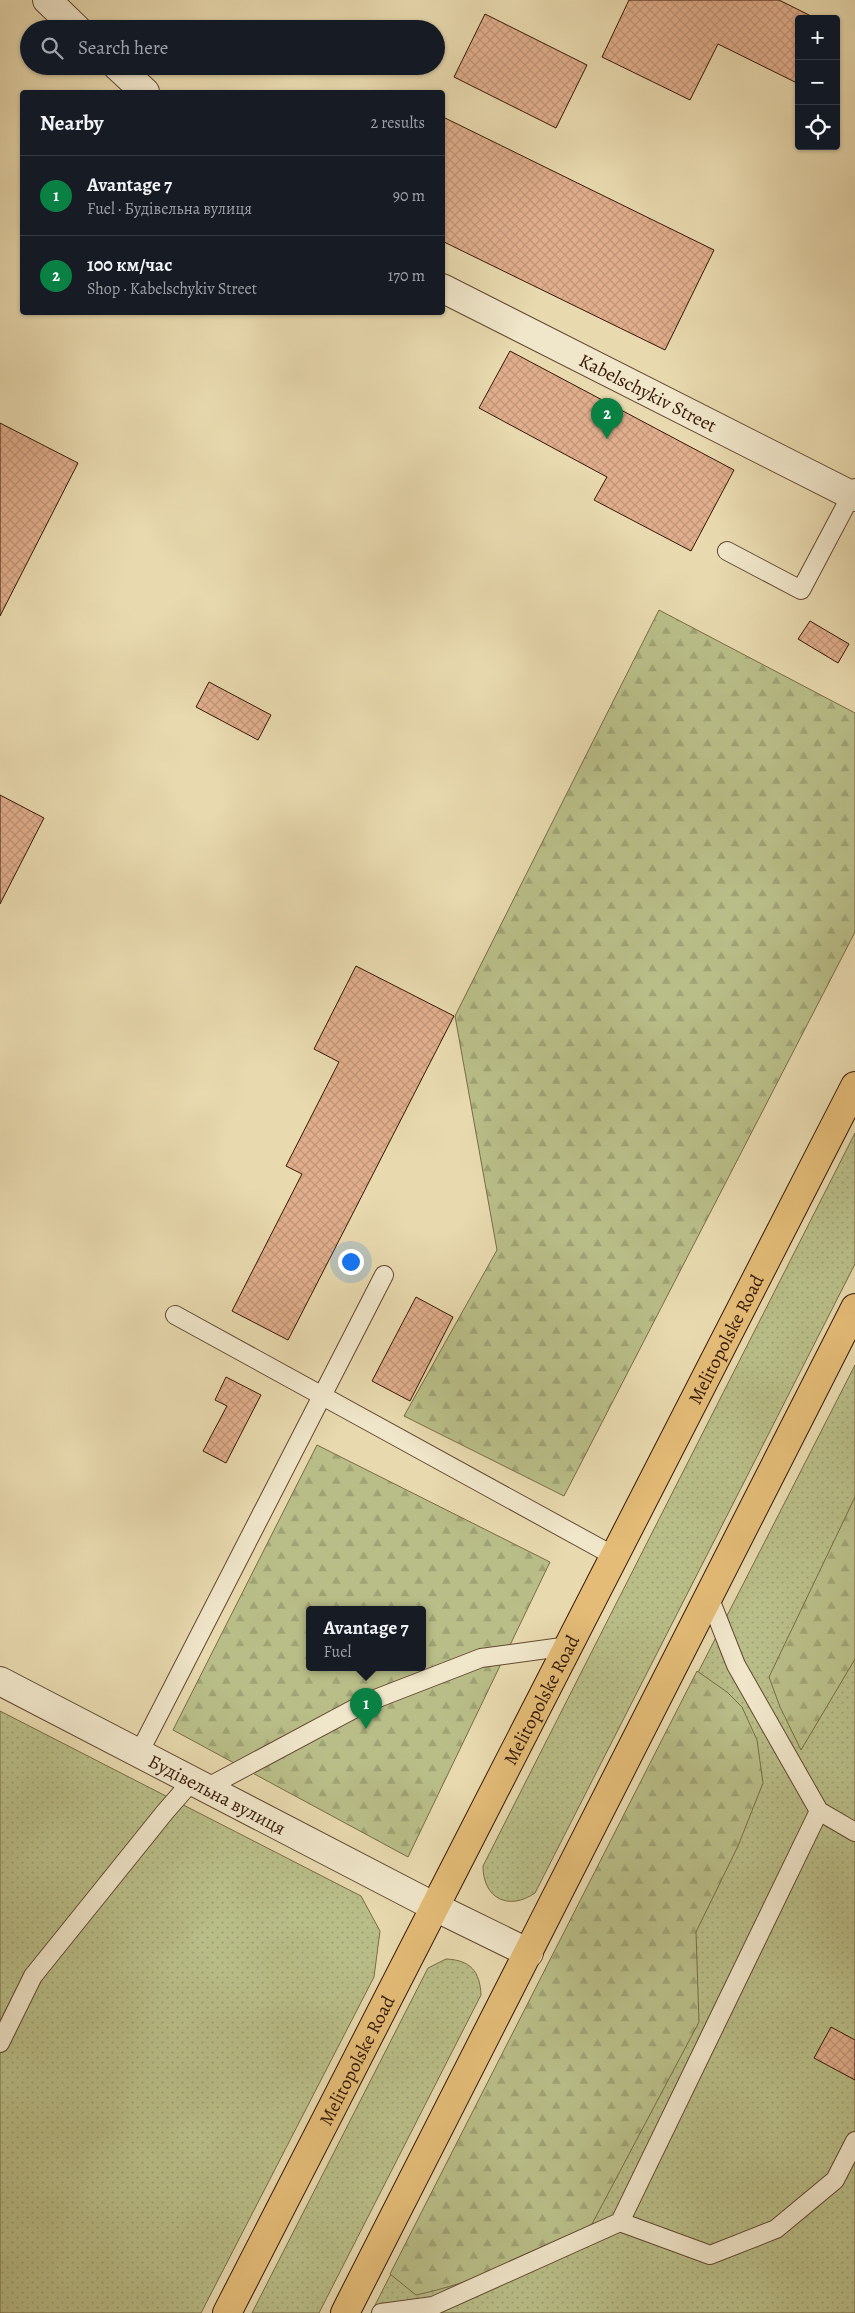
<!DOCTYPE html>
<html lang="en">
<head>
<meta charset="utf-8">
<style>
	:root { --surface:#171b24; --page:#242831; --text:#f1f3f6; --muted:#9ea1a6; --line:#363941; --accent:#0b8043 }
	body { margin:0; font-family:Alegreya,serif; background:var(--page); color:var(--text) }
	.controls { position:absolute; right:15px; top:15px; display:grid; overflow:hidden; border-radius:5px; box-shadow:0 1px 4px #0004 }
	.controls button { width:45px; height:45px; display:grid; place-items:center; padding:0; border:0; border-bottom:1px solid var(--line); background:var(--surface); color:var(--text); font:25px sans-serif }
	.you { position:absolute; left:350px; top:1261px; width:18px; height:18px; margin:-12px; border:4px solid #fff; border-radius:50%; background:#1a73e8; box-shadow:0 0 0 8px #1a73e833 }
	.badge { display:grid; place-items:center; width:32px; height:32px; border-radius:50%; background:var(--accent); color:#fff; font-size:16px; font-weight:700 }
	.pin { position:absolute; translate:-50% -41px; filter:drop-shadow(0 1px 2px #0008) }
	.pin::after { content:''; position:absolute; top:26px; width:18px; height:15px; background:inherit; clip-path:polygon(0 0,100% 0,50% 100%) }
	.popup { position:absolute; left:306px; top:1606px; width:120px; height:65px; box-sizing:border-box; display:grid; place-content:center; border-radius:5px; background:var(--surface); filter:drop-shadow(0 1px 4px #0005); font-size:16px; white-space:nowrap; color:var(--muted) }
	.popup b { font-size:19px; color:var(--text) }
	.popup::after { content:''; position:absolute; left:50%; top:100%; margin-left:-10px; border:10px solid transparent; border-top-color:var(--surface) }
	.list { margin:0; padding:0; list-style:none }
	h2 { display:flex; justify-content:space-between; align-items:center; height:65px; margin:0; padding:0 20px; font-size:21px }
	h2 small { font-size:16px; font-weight:400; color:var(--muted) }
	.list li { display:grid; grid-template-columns:32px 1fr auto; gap:15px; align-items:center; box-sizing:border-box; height:80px; padding:0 20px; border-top:1px solid var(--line) }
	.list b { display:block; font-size:19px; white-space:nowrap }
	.list p { margin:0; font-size:16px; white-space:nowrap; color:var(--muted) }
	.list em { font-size:16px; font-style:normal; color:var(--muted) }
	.icon { flex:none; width:28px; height:28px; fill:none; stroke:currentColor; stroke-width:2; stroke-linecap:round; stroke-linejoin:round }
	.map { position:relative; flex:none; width:855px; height:2313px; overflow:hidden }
	.search { position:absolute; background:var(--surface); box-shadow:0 1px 4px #0004; left:20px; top:20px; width:425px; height:55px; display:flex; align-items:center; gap:12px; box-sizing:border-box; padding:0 18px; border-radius:28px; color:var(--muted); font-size:19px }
	.panel { position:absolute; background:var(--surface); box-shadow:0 1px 4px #0004; left:20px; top:90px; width:425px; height:225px; border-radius:5px }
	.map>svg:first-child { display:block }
	.grass { fill:url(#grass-dots); stroke:#786c46 }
	.forest { fill:url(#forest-firs); stroke:#786c46; fill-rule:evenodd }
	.building { fill:url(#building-cross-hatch); stroke:#371905 }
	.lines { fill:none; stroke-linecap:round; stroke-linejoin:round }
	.lane-casing { stroke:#63492f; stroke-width:20 }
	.street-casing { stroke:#63492f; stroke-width:30 }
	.primary-casing { stroke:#371905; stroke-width:30 }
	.lane { stroke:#f0e6ca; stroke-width:18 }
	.street { stroke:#f0e6ca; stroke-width:28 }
	.primary { stroke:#e4bc77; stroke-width:28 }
	.labels { text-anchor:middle; stroke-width:4.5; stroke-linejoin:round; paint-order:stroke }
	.street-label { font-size:19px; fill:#371905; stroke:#f0e6ca }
</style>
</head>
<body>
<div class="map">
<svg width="855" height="2313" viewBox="0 0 855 2313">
	<defs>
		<pattern id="grass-dots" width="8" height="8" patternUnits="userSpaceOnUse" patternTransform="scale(1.25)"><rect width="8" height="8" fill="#b9be88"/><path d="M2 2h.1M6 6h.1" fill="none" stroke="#a0a374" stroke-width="1.8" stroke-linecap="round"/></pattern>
		<pattern id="forest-firs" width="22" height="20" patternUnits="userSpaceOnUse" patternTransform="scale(1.25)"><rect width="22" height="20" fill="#b9be88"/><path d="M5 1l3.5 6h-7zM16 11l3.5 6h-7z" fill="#a0a374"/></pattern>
		<pattern id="building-cross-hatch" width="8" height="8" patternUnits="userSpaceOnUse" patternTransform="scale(1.25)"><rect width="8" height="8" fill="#e0ae8c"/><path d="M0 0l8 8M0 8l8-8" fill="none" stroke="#c19577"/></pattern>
	</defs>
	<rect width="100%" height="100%" fill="#e8d9ae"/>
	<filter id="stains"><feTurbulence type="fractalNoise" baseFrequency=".004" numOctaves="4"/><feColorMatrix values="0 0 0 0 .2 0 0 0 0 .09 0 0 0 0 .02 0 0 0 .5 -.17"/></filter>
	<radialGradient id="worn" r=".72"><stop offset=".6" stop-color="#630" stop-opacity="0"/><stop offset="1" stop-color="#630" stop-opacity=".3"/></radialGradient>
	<path class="grass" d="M855,1133v131l-320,629c-26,18 -52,6 -52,-27z
		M855,1365v948h-484z
		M0,1711l361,185 19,35 -6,46 -173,336h-201z
		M446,1959c24,1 34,12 35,36l-162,318h-67l176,-345z"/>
	<path class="forest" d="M659,610l196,103v219l-291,564 -160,-80 93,-166 -42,-234z
		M317,1445l233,117 -142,295 -235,-127zM310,1610h112v58h-112z
		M855,1497v162l-54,91 -21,-43 -11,-30z
		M697,1671l30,21 15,15 15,33 6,43 -25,63 -42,86 3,90 -107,202c-53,31 -116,58 -176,71l-26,-21z"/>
	<path class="building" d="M629,0h150l38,19h-18v65l-81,-40 -28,56 -88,-43z
		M485,14l102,51 -31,63 -102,-51z
		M443,117l271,133 -49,100 -223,-109z
		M510,351l224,119 -43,81 -97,-51 13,-23 -128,-69z
		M0,423l78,40 -78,153z
		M810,621l39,23 -11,19 -40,-24z
		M209,682l62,33 -13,25 -62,-33z
		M0,795l44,23 -44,86z
		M356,966l98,50 -166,324 -56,-29 70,-137 -16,-8 53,-104 -25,-13z
		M416,1297l37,20 -43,84 -38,-20z
		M226,1377l35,18 -35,68 -23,-12 24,-45 -12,-6z
		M831,2027l24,13v40l-41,-22z"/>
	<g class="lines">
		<defs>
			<path id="lane" d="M727,551l74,39 54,-102
				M175,1315l439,241
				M708,1594l28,71 83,146 36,21
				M139,1753l245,-478
				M206,1788l159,-85 116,-45 88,-12
				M0,2043l33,-67 132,-164 27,-31
				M620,2222l199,-411
				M381,2313l52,-7 187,-84 90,33 66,-26 59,-49 20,-39"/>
			<g id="street">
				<path d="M47,0l30,29"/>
				<path d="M117,66l28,26"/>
				<path id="s1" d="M442,288l413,209"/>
				<path id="s2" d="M0,1681l435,226 94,46"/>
			</g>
			<g id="primary">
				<path id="s3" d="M227,2313l628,-1227"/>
				<path d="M345,2313l510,-1005"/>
			</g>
		</defs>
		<use href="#lane" class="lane-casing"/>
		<use href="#street" class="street-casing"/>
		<use href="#primary" class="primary-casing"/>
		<use href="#lane" class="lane"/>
		<use href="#street" class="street"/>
		<use href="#primary" class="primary"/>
	</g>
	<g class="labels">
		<g class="street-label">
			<text dy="7" stroke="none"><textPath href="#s1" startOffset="231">Kabelschykiv Street</textPath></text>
			<text dy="7" stroke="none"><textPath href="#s3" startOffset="1094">Melitopolske Road</textPath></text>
			<text dy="7" stroke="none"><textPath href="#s3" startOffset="689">Melitopolske Road</textPath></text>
			<text dy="7" stroke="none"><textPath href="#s2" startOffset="245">Будівельна вулиця</textPath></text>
			<text dy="7" stroke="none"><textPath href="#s3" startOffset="284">Melitopolske Road</textPath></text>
		</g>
	</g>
	<rect width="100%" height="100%" filter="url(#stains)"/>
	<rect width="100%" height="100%" fill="url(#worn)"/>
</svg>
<div class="controls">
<button>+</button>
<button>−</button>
<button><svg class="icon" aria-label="locate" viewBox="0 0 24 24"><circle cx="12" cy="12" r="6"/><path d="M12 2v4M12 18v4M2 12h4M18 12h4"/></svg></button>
</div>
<div class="you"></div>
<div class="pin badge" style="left:366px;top:1729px">1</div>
<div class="popup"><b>Avantage 7</b>Fuel</div>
<div class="pin badge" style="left:607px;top:439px">2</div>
<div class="search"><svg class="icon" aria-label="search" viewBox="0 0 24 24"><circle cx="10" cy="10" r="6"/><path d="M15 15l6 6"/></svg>Search here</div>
<section class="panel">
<h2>Nearby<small>2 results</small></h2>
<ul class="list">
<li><span class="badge">1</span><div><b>Avantage 7</b><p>Fuel · Будівельна вулиця</p></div><em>90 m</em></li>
<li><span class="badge">2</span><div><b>100 км/час</b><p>Shop · Kabelschykiv Street</p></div><em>170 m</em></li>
</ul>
</section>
</div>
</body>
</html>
